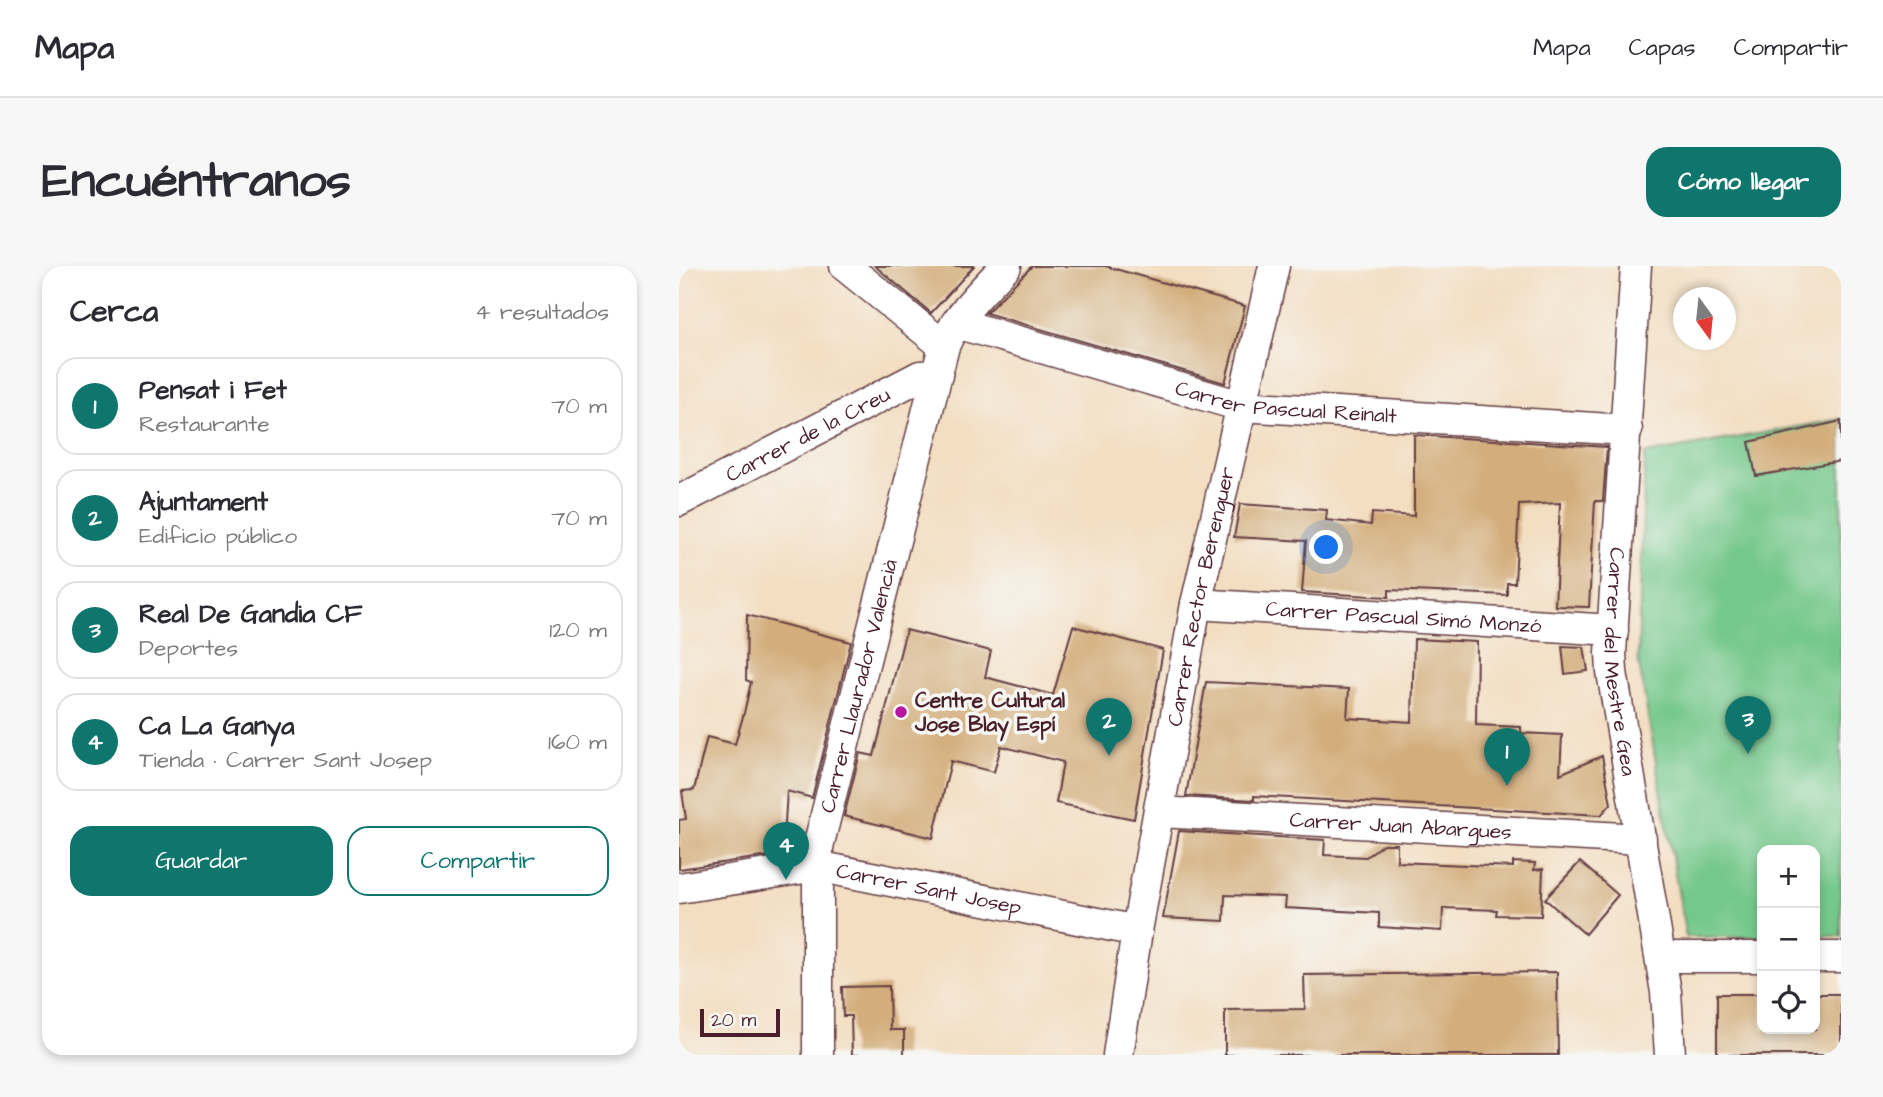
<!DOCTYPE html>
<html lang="es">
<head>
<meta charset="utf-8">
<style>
	:root { --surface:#fff; --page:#f7f7f7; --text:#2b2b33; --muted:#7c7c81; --line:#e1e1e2; --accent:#0f766e }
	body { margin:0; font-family:"Architects Daughter",sans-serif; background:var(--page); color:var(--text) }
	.controls { position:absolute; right:21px; bottom:21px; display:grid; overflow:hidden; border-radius:14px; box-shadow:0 4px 10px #0003 }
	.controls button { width:63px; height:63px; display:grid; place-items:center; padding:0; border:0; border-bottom:2px solid var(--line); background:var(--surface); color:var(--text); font:35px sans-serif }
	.compass { position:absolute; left:994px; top:21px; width:63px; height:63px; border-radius:50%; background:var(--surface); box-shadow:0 4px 10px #0003; rotate:165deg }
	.scale { position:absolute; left:21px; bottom:18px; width:80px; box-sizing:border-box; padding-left:7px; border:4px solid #4a1f2b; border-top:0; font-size:19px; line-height:24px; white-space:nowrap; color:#4a1f2b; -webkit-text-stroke:5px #f6f6f2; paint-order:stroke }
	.you { position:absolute; left:648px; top:282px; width:24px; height:24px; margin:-18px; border:5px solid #fff; border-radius:50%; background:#1a73e8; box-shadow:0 0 0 10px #1a73e833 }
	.badge { display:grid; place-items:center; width:46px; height:46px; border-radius:50%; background:var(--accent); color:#fff; font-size:23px; font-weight:700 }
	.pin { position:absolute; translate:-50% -58px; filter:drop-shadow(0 2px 4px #0008) }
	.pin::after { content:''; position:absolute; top:37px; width:24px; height:21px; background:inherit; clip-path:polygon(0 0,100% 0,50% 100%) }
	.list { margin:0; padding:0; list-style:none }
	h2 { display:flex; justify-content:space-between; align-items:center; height:91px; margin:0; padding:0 28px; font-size:30px }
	h2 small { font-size:23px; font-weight:400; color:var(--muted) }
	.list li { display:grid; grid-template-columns:46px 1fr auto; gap:21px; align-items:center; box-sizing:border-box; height:98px; margin:0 14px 14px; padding:0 14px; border:2px solid var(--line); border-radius:21px }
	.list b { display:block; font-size:26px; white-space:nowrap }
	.list p { margin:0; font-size:23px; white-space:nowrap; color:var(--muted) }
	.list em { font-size:23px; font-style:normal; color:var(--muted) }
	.actions { display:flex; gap:14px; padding:21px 28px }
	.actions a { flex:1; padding:16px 0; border:2px solid var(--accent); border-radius:21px; text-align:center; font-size:24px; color:var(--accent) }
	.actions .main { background:var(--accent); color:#fff }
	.icon { flex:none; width:38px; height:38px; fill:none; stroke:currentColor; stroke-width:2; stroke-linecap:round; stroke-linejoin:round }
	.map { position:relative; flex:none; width:1162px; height:789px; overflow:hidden; border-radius:21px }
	header { display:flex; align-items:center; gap:42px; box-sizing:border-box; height:98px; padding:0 35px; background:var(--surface); border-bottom:2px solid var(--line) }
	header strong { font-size:33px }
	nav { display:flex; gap:38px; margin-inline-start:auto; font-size:24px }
	.intro { display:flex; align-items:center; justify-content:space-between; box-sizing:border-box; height:168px; padding:0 42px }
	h1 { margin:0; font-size:49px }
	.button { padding:18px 32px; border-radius:21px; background:var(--accent); color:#fff; font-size:24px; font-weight:700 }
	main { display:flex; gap:42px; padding:0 42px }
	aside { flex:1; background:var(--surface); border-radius:21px; box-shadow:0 4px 10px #0003 }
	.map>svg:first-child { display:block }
	.green { fill:#75c88b; stroke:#60745b; stroke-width:2 }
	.building { fill:#d3ad7c }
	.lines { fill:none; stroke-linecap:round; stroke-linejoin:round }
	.minor-casing { stroke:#633c42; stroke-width:33 }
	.minor { stroke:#fff; stroke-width:30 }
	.poi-dot { fill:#b5179e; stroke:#f6f6f2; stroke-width:2.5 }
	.labels { text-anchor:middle; stroke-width:7; stroke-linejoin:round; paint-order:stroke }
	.street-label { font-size:21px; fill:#4a1f2b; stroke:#f6f6f2 }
	.poi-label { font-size:21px; font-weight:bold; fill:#4a1f2b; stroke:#f6f6f2; text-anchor:start }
</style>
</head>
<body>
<header>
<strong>Mapa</strong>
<nav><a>Mapa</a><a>Capas</a><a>Compartir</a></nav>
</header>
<div class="intro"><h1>Encuéntranos</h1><a class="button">Cómo llegar</a></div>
<main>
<aside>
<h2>Cerca<small>4 resultados</small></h2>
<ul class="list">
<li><span class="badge">1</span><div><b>Pensat i Fet</b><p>Restaurante</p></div><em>70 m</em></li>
<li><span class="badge">2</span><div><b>Ajuntament</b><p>Edificio público</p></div><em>70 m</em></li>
<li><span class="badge">3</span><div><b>Real De Gandia CF</b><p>Deportes</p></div><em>120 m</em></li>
<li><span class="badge">4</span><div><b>Ca La Ganya</b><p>Tienda · Carrer Sant Josep</p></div><em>160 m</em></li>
</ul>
<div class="actions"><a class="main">Guardar</a><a>Compartir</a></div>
</aside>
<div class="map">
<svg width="1162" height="789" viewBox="0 0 1162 789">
	<rect width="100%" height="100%" fill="#f6f6f2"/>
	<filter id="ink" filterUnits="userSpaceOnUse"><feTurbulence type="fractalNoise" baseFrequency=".0143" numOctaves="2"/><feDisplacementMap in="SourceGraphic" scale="14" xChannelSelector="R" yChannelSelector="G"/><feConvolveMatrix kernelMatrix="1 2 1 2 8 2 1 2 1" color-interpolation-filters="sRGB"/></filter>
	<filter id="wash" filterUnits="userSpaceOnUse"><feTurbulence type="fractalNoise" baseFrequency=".00686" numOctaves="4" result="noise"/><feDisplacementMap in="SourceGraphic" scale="28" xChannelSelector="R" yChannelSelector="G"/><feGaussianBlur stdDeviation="1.57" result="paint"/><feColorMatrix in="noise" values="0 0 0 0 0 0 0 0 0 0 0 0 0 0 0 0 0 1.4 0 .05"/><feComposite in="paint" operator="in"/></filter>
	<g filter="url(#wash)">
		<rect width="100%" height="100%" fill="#f3dec2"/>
		<path class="green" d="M1162,153v517h-26v-86h-53v87h-76l-48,-279 7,-204z"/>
		<g id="blocks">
			<path class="building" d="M196,0h99l-43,47z
				M353,0h73l140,40 -20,77 -239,-70z
				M1162,155v40l-85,15 -7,-34z
				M735,169l193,12 -4,54h-8l-6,106 -34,-1 5,-103 -41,2 -4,78h-8v12l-118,-5v7l-87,-5 4,-51 -72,-4 6,-33 87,6 -1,10 45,5 1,-12 42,3z
				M68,349l104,27 -39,156 -25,-7 -4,63 -104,15v-49l7,-1 -4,-28 12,-1 13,-53 28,7 9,-31 7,-31 -5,-2z
				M394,360l90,24 -29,169 -78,-16 7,-41 -62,-16 -7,26 -43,-11 -18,77 -89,-22 16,-63 14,3 32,-126 85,21 -6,26 68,18z
				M735,373l63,3 -1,83 45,2v6l41,2 -2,39 42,-18 9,48 -10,11 -347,-19v4l-68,-4 20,-114 143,7 -2,29 65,4z
				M883,380l22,1 4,24 -23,3z
				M500,565l146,9 -1,15 42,2 17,-13h14v18l116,5v-5l22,1 -1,7 9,-1 -2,47 -45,-1 1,-5 -54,-2 -1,23 -63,-4v-14l-94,-5 1,-11 -61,-2 -1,26 -61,-3z
				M901,596l38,33 -33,39 -40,-35z
				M878,706l1,83h-333v-45l80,-1 -1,-34z
				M210,720l1,44h14v25h-52l-1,-39h-8l-1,-29z
				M1038,728h45v35h53v-35h26v61h-124z"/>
		</g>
	</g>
	<g filter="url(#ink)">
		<use href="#blocks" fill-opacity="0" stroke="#633c42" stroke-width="2"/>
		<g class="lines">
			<defs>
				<g id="minor">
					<path d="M166,0l99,80"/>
					<path id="s1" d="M957,0l-25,387 1,19 54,320 4,63"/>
					<path id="s2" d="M277,57l285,83 386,24"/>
					<path id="s3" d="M0,235l241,-125 17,-1"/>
					<path id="s4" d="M517,338l417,26"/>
					<path id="s5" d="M480,546l482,27"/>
					<path id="s6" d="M0,622l138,-22 320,65"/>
					<path d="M982,691h101"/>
					<path d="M1136,691h26"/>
					<path id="s7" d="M139,789v-208l126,-501c13,-31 38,-55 62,-80"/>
					<path id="s8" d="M439,789l19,-124 59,-327 78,-338"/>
				</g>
			</defs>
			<use href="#minor" class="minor-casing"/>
			<use href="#minor" class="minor"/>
		</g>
	</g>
	<circle class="poi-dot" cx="222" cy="446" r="7"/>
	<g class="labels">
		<g class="street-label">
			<text dy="7" stroke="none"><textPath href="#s2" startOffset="341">Carrer Pascual Reinalt</textPath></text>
			<text dy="7" stroke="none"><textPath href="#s3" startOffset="145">Carrer de la Creu</textPath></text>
			<text dy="7" stroke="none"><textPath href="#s8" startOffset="466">Carrer Rector Berenguer</textPath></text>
			<text dy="7" stroke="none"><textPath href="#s4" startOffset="208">Carrer Pascual Simó Monzó</textPath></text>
			<text dy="7" stroke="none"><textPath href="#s1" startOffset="397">Carrer del Mestre Gea</textPath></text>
			<text dy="7" stroke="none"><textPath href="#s7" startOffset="374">Carrer Llaurador Valencià</textPath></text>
			<text dy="7" stroke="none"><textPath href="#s5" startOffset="242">Carrer Juan Abargues</textPath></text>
			<text dy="7" stroke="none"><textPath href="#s6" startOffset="254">Carrer Sant Josep</textPath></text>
		</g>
		<g class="poi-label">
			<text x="236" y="441">Centre Cultural<tspan x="236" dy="24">Jose Blay Espí</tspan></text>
		</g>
	</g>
</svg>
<div class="controls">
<button>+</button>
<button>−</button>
<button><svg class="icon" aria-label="locate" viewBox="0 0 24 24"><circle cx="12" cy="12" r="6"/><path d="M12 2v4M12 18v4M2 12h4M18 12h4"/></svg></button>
</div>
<svg class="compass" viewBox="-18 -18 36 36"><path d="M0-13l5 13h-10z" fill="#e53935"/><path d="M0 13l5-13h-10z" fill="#7c7c81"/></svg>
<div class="scale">20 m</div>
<div class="you"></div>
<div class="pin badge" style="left:828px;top:520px">1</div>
<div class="pin badge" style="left:430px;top:490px">2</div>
<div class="pin badge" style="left:1069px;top:488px">3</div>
<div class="pin badge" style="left:107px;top:614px">4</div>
</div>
</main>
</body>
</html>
